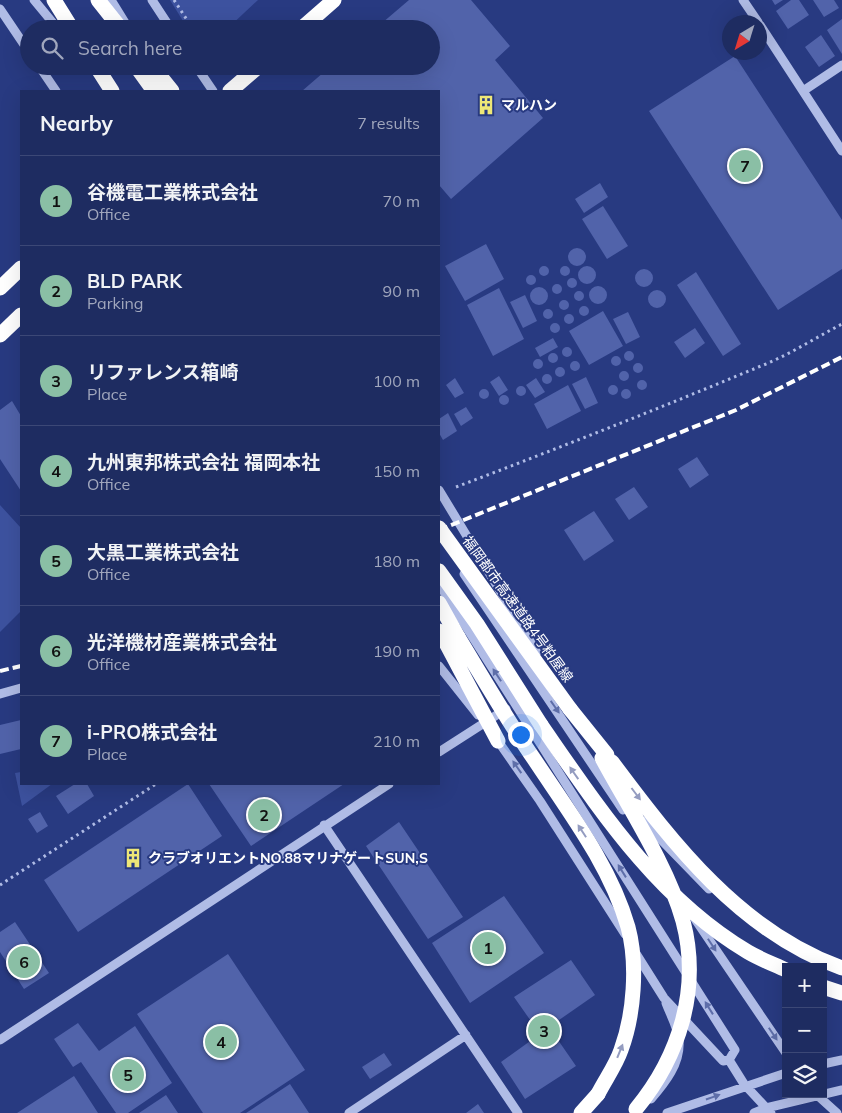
<!DOCTYPE html>
<html lang="en">
<head>
<meta charset="utf-8">
<style>
	:root { --surface:#1e2c61; --page:#2b386a; --text:#f1f3f6; --muted:#a1a7bd; --line:#3c4876; --accent:#8abfa5 }
	body { margin:0; font-family:Mulish,"Noto Sans JP",sans-serif; background:var(--page); color:var(--text) }
	.controls { position:absolute; right:15px; bottom:15px; display:grid; overflow:hidden; border-radius:0px; box-shadow:0 5px 20px #0002 }
	.controls button { width:45px; height:45px; display:grid; place-items:center; padding:0; border:0; border-bottom:1px solid var(--line); background:var(--surface); color:var(--text); font:25px sans-serif }
	.compass { position:absolute; left:722px; top:15px; width:45px; height:45px; border-radius:50%; background:var(--surface); box-shadow:0 5px 20px #0002; rotate:218deg }
	.you { position:absolute; left:520px; top:734px; width:18px; height:18px; margin:-12px; border:4px solid #fff; border-radius:50%; background:#1a73e8; box-shadow:0 0 0 8px #1a73e833 }
	.badge { display:grid; place-items:center; width:32px; height:32px; border-radius:50%; background:var(--accent); color:#111; font-size:16px; font-weight:700 }
	.pin { position:absolute; translate:-50% -50%; border:2px solid #fff; box-shadow:0 1px 5px #0006 }
	.list { margin:0; padding:0; list-style:none }
	h2 { display:flex; justify-content:space-between; align-items:center; height:65px; margin:0; padding:0 20px; font-size:21px }
	h2 small { font-size:16px; font-weight:400; color:var(--muted) }
	.list li { display:grid; grid-template-columns:32px 1fr auto; gap:15px; align-items:center; box-sizing:border-box; height:90px; padding:0 20px; border-top:1px solid var(--line) }
	.list b { display:block; font-size:19px; white-space:nowrap }
	.list p { margin:0; font-size:16px; white-space:nowrap; color:var(--muted) }
	.list em { font-size:16px; font-style:normal; color:var(--muted) }
	.icon { flex:none; width:28px; height:28px; fill:none; stroke:currentColor; stroke-width:2; stroke-linecap:round; stroke-linejoin:round }
	.map { position:relative; flex:none; width:842px; height:1113px; overflow:hidden }
	.search { position:absolute; background:var(--surface); box-shadow:0 5px 20px #0002; left:20px; top:20px; width:420px; height:55px; display:flex; align-items:center; gap:12px; box-sizing:border-box; padding:0 18px; border-radius:28px; color:var(--muted); font-size:19px }
	.panel { position:absolute; background:var(--surface); box-shadow:0 5px 20px #0002; left:20px; top:90px; width:420px; height:695px; border-radius:0px }
	.map>svg:first-child { display:block }
	.green { fill:#3d529f }
	.building { fill:#5163aa }
	.lines { fill:none; stroke-linecap:round; stroke-linejoin:round }
	.path { stroke:#b0bce6; stroke-width:3; stroke-dasharray:2.5 4; stroke-linecap:butt }
	.minor { stroke:#b0bce6; stroke-width:9 }
	.highway { stroke:#fff; stroke-width:15 }
	.rail { stroke:#fff; stroke-width:4; stroke-dasharray:9 4; stroke-linecap:butt }
	.minor-bridge { stroke:#b0bce6; stroke-width:9 }
	.highway-bridge { stroke:#fff; stroke-width:15 }
	.oneway { fill:#5e6ea9 }
	.oneway2 { fill:#949cc0 }
	.labels { text-anchor:middle; stroke-width:4; stroke-linejoin:round; paint-order:stroke }
	.poi-label { font-size:14px; font-weight:bold; fill:#fff; stroke:#283a81; text-anchor:start }
	.street-label { font-size:14px; fill:#fff; stroke:#283a81 }
</style>
</head>
<body>
<div class="map">
<svg width="842" height="1113" viewBox="0 0 842 1113">
	<rect width="100%" height="100%" fill="#283a81"/>
	<path class="green" d="M170,0h88l-31,29h-39z
		M0,505l21,23v83l-21,21z
		M21,772v12h31l-30,22 -7,-33z"/>
	<path class="building" d="M409,0h62l39,46 -15,14 48,58 -92,81 -12,-14v-94h-137l29,-25h100v-37h-56z
		M772,0h11l-8,5z
		M791,0h8l10,15 -21,14 -12,-18z
		M813,0h21l5,8 -15,9z
		M842,19v35l-15,-24z
		M821,35l14,21 -16,11 -14,-20z
		M735,56l107,164v49l-64,41 -129,-199z
		M600,183l8,14 -24,16 -9,-14z
		M603,206l25,40 -21,13 -25,-40z
		M486,244l18,35 -39,22 -20,-35z
		M568 257a9 9 0 1 1 18 0a9 9 0 1 1-18 0Z
		M539 271a5 5 0 1 1 10 0a5 5 0 1 1-10 0Z
		M560 271a5 5 0 1 1 10 0a5 5 0 1 1-10 0Z
		M578 275a9 9 0 1 1 18 0a9 9 0 1 1-18 0Z
		M635 278a9 9 0 1 1 18 0a9 9 0 1 1-18 0Z
		M696,272l45,72 -18,12 -46,-71z
		M526 280a5 5 0 1 1 10 0a5 5 0 1 1-10 0Z
		M567 283a5 5 0 1 1 10 0a5 5 0 1 1-10 0Z
		M552 289a5 5 0 1 1 10 0a5 5 0 1 1-10 0Z
		M589 295a9 9 0 1 1 18 0a9 9 0 1 1-18 0Z
		M530 296a9 9 0 1 1 18 0a9 9 0 1 1-18 0Z
		M499,288l25,51 -31,17 -26,-51z
		M648 299a9 9 0 1 1 18 0a9 9 0 1 1-18 0Z
		M574 296a5 5 0 1 1 10 0a5 5 0 1 1-10 0Z
		M525,295l12,26 -14,7 -13,-26z
		M559 305a5 5 0 1 1 10 0a5 5 0 1 1-10 0Z
		M579 311a5 5 0 1 1 10 0a5 5 0 1 1-10 0Z
		M543 314a5 5 0 1 1 10 0a5 5 0 1 1-10 0Z
		M603,311l20,35 -34,19 -20,-34z
		M628,312l12,25 -14,7 -13,-25z
		M564 319a5 5 0 1 1 10 0a5 5 0 1 1-10 0Z
		M550 328a5 5 0 1 1 10 0a5 5 0 1 1-10 0Z
		M695,328l10,15 -20,15 -11,-16z
		M553,338l5,9 -18,10 -5,-9z
		M562 352a5 5 0 1 1 10 0a5 5 0 1 1-10 0Z
		M624 356a5 5 0 1 1 10 0a5 5 0 1 1-10 0Z
		M548 358a5 5 0 1 1 10 0a5 5 0 1 1-10 0Z
		M611 361a5 5 0 1 1 10 0a5 5 0 1 1-10 0Z
		M533 364a5 5 0 1 1 10 0a5 5 0 1 1-10 0Z
		M570 366a5 5 0 1 1 10 0a5 5 0 1 1-10 0Z
		M633 368a5 5 0 1 1 10 0a5 5 0 1 1-10 0Z
		M555 372a5 5 0 1 1 10 0a5 5 0 1 1-10 0Z
		M619 376a5 5 0 1 1 10 0a5 5 0 1 1-10 0Z
		M542 379a5 5 0 1 1 10 0a5 5 0 1 1-10 0Z
		M499,376l9,14 -9,6 -9,-14z
		M586,377l12,26 -13,6 -13,-25z
		M455,378l9,15 -9,5 -9,-13z
		M536,378l9,14 -10,6 -9,-13z
		M637 385a5 5 0 1 1 10 0a5 5 0 1 1-10 0Z
		M568,385l13,26 -34,18 -13,-25z
		M608 390a5 5 0 1 1 10 0a5 5 0 1 1-10 0Z
		M516 391a5 5 0 1 1 10 0a5 5 0 1 1-10 0Z
		M621 394a5 5 0 1 1 10 0a5 5 0 1 1-10 0Z
		M479 394a5 5 0 1 1 10 0a5 5 0 1 1-10 0Z
		M499 400a5 5 0 1 1 10 0a5 5 0 1 1-10 0Z
		M12,401l9,15v75l-21,-32v-49z
		M466,407l7,11 -12,8 -7,-12z
		M448,413l9,18 -14,9 -4,-7v-14z
		M697,457l12,18 -19,13 -12,-19z
		M634,487l14,20 -19,13 -14,-21z
		M594,511l20,30 -30,20 -20,-31z
		M21,720v29l-21,5v-29z
		M75,784h12l7,12 -26,18 -12,-18z
		M188,784l34,52 -144,96 -34,-52z
		M209,784h135l-93,62z
		M40,812l8,14 -11,7 -9,-14z
		M399,822l64,95 -35,22 -62,-93z
		M504,896l40,57 -74,50 -38,-60z
		M15,922l34,51 -25,16 -24,-37v-20z
		M228,954l77,116 -65,43h-37l-66,-99z
		M571,960l24,35 -46,32 27,39 -51,33 -24,-37 39,-28 -26,-37z
		M78,1023l21,28 36,-25 37,57 -44,30h-12l-35,-51 -8,5 -19,-28z
		M384,1053l8,12 -22,14 -8,-12z
		M74,1076l24,37h-81z
		M290,1084l19,29h-63z
		M166,1095l12,18h-39z
		M478,1104l6,9h-18z"/>
	<g class="lines">
		<path class="path" d="M174,0l19,29
			M456,487c103,-39 204,-79 305,-121 28,-11 54,-28 81,-42
			M0,885l156,-101"/>
		<path class="minor" d="M34,0l24,29
			M111,0l18,29
			M152,0l19,29
			M743,0l15,22
			M0,9l29,43
			M760,25l82,126
			M39,66l17,25
			M196,66l17,25
			M803,91l39,-26
			M439,490l98,162
			M464,574l159,236
			M439,584l296,466 -6,10 -6,1 -59,-63 -29,-46
			M0,694l21,-6
			M498,741l42,60 85,133
			M439,752l67,-43
			M643,821l66,68
			M324,825l194,288
			M695,919l91,134
			M0,1040l389,-256
			M729,1060l15,24 27,29
			M823,1064l19,-4
			M817,1095l20,18
			M651,1099c14,-16 30,-36 28,-59 -1,-12 -9,-26 -13,-37
			M349,1113l117,-78
			M667,1113l119,-40
			M754,1113l12,-5 76,-18"/>
		<path class="highway" d="M54,0l18,29
			M98,0l23,29
			M301,29l33,-29
			M96,66l16,25
			M136,66l18,25
			M152,66l20,25
			M230,91l29,-25
			M0,288l21,-20
			M0,335l21,-20
			M439,571l38,53 64,101
			M439,603l19,34
			M439,631l7,12
			M570,709l37,46
			M823,987l19,6
			M581,1113l17,-19"/>
		<path class="rail" d="M439,530l297,-120 106,-53
			M0,671l21,-5"/>
		<path class="minor-bridge" d="M439,666l39,49"/>
		<path class="highway-bridge" d="M439,528l131,181
			M458,637c25,41 49,83 76,122 35,53 76,106 94,168 10,37 6,88 -7,123 -5,15 -16,30 -23,44
			M446,643l52,98
			M541,725c59,85 116,173 207,227 12,7 25,12 38,18
			M602,758c27,50 66,109 81,163 18,68 -4,136 -47,188
			M612,762c62,83 129,170 230,206"/>
	</g>
	<defs><path id="oneway-solid" d="M-6-.8H1V-3.2L6.5 0L1 3.2V.8H-6Z" transform="scale(1.25)"/></defs>
	<g class="oneway">
		<use href="#oneway-solid" transform="translate(497 675) rotate(-123)"/>
		<use href="#oneway-solid" transform="translate(555 707) rotate(55)"/>
		<use href="#oneway-solid" transform="translate(517 767) rotate(-125)"/>
		<use href="#oneway-solid" transform="translate(622 871) rotate(-122)"/>
		<use href="#oneway-solid" transform="translate(712 945) rotate(57)"/>
		<use href="#oneway-solid" transform="translate(709 1008) rotate(-122)"/>
		<use href="#oneway-solid" transform="translate(773 1034) rotate(56)"/>
		<use href="#oneway-solid" transform="translate(713 1097) rotate(-19)"/>
	</g>
	<g class="oneway2">
		<use href="#oneway-solid" transform="translate(574 773) rotate(-125)"/>
		<use href="#oneway-solid" transform="translate(636 794) rotate(53)"/>
		<use href="#oneway-solid" transform="translate(582 831) rotate(-123)"/>
		<use href="#oneway-solid" transform="translate(620 1051) rotate(-68)"/>
	</g>
	<defs>
		<symbol id="building-bare" viewBox="-9 -9 18 18"><path d="M-4-6H4V6H1V3H-1V6H-4ZM-2.5-4.3h1.7v1.8h-1.7ZM.8-4.3h1.7v1.8H.8ZM-2.5-1h1.7V.8h-1.7ZM.8-1h1.7V.8H.8Z" fill="#eee777" stroke="#283a81" stroke-width="2.5" paint-order="stroke"/></symbol>
	</defs>
	<g fill-rule="evenodd">
		<use href="#building-bare" x="472" y="91" width="28" height="28"/>
		<use href="#building-bare" x="119" y="844" width="28" height="28"/>
	</g>
	<g class="labels">
		<g class="poi-label">
			<text x="501" y="110">マルハン</text>
			<text x="148" y="863">クラブオリエントNO.88マリナゲートSUN,S</text>
		</g>
		<g class="street-label">
			<text transform="translate(518 609) rotate(54)" y="5">福岡都市高速道路4号粕屋線</text>
		</g>
	</g>
</svg>
<div class="controls">
<button>+</button>
<button>−</button>
<button><svg class="icon" aria-label="layers" viewBox="0 0 24 24"><path d="M12 4l9 5-9 5-9-5zM3 14l9 5 9-5"/></svg></button>
</div>
<svg class="compass" viewBox="-18 -18 36 36"><path d="M0-13l5 13h-10z" fill="#e53935"/><path d="M0 13l5-13h-10z" fill="#a1a7bd"/></svg>
<div class="you"></div>
<div class="pin badge" style="left:488px;top:948px">1</div>
<div class="pin badge" style="left:264px;top:815px">2</div>
<div class="pin badge" style="left:544px;top:1031px">3</div>
<div class="pin badge" style="left:221px;top:1042px">4</div>
<div class="pin badge" style="left:128px;top:1075px">5</div>
<div class="pin badge" style="left:24px;top:962px">6</div>
<div class="pin badge" style="left:745px;top:166px">7</div>
<div class="search"><svg class="icon" aria-label="search" viewBox="0 0 24 24"><circle cx="10" cy="10" r="6"/><path d="M15 15l6 6"/></svg>Search here</div>
<section class="panel">
<h2>Nearby<small>7 results</small></h2>
<ul class="list">
<li><span class="badge">1</span><div><b>谷機電工業株式会社</b><p>Office</p></div><em>70 m</em></li>
<li><span class="badge">2</span><div><b>BLD PARK</b><p>Parking</p></div><em>90 m</em></li>
<li><span class="badge">3</span><div><b>リファレンス箱崎</b><p>Place</p></div><em>100 m</em></li>
<li><span class="badge">4</span><div><b>九州東邦株式会社 福岡本社</b><p>Office</p></div><em>150 m</em></li>
<li><span class="badge">5</span><div><b>大黒工業株式会社</b><p>Office</p></div><em>180 m</em></li>
<li><span class="badge">6</span><div><b>光洋機材産業株式会社</b><p>Office</p></div><em>190 m</em></li>
<li><span class="badge">7</span><div><b>i-PRO株式会社</b><p>Place</p></div><em>210 m</em></li>
</ul>
</section>
</div>
</body>
</html>
